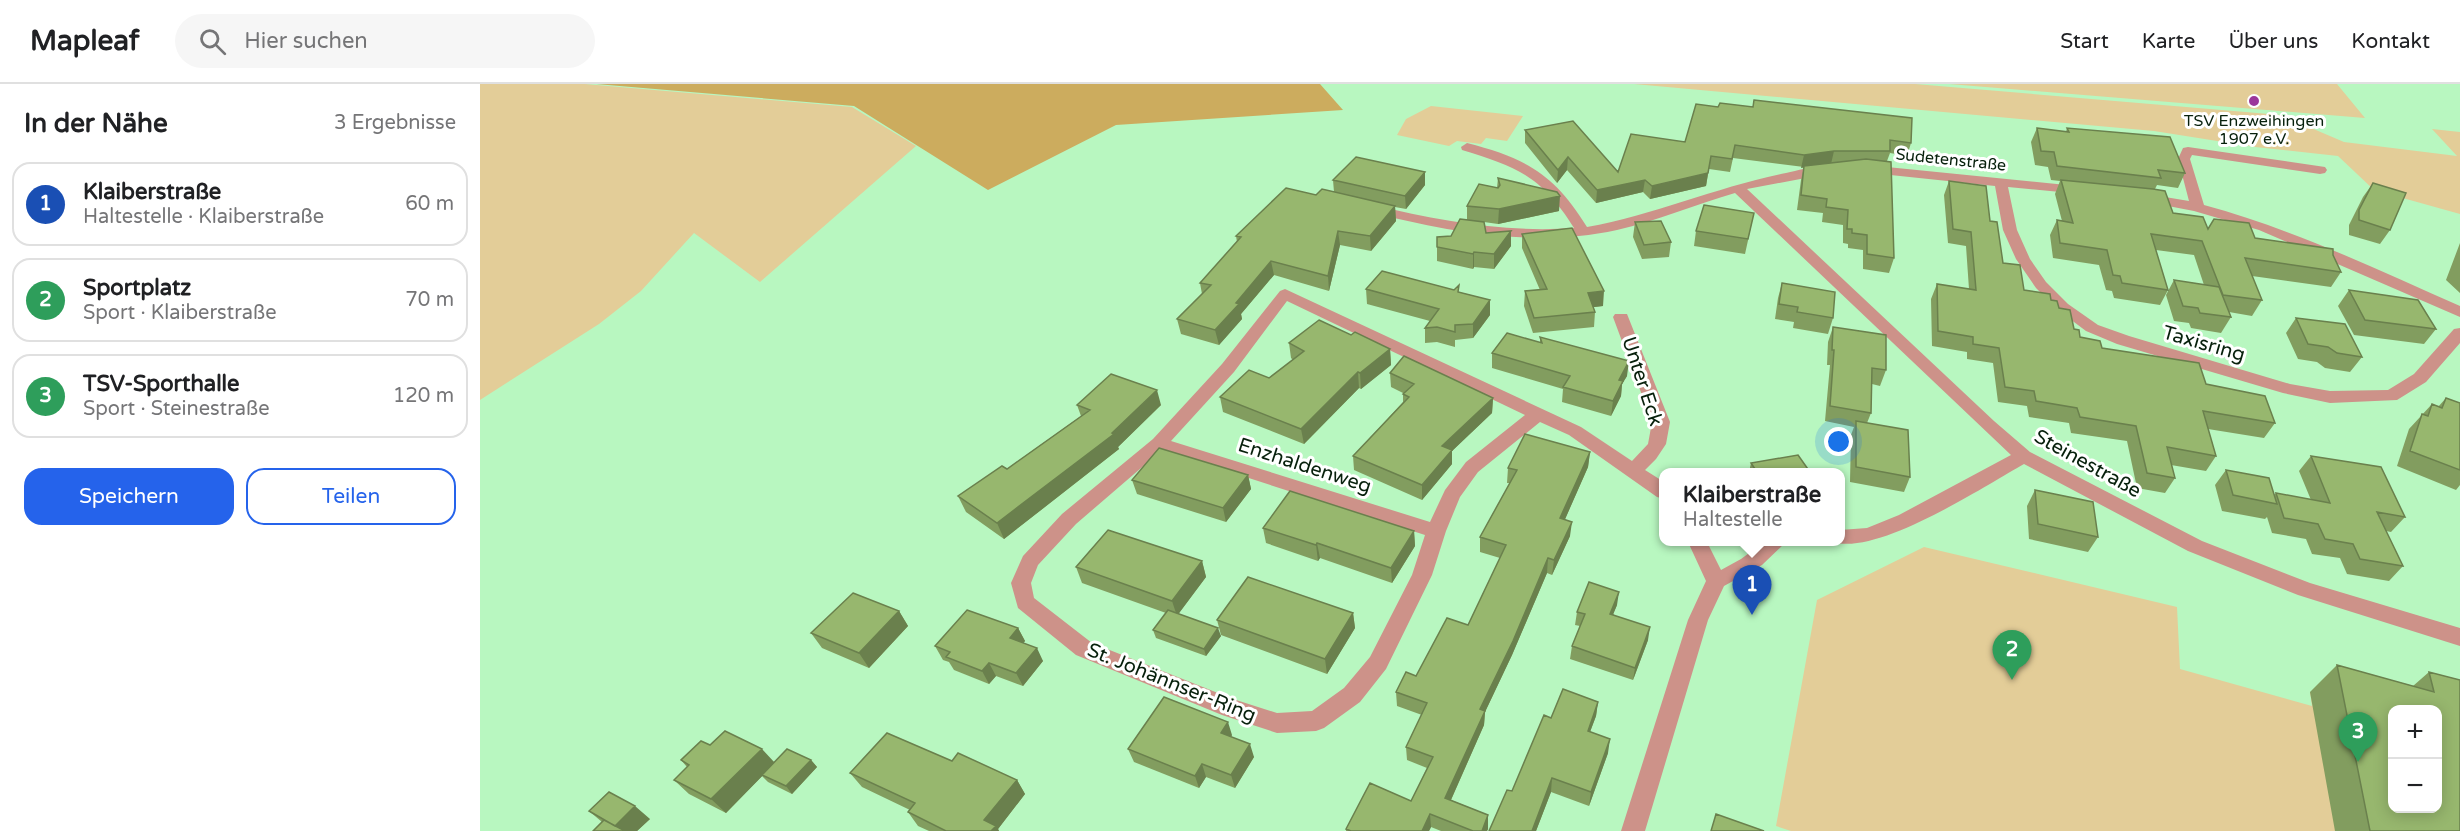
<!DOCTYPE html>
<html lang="de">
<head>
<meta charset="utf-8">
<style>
	:root { --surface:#fff; --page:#f6f6f6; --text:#202124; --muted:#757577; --line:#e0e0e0; --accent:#2563eb }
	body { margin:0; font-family:"Varela Round",sans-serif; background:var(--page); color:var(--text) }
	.controls { position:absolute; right:18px; bottom:18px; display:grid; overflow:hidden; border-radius:12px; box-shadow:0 3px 15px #0003 }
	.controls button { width:54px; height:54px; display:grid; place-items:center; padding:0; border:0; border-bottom:2px solid var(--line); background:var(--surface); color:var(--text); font:30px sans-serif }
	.you { position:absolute; left:1359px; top:358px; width:21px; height:21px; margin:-15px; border:4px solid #fff; border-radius:50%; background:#1a73e8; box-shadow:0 0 0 9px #1a73e833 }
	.badge { display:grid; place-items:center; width:39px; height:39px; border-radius:50%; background:var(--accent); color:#fff; font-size:20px; font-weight:700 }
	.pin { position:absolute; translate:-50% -50px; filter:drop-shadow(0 2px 3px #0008) }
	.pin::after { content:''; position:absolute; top:32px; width:21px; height:18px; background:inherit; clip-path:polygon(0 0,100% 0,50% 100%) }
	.popup { position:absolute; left:1179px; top:384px; width:186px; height:78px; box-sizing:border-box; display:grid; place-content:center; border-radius:12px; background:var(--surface); filter:drop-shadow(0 2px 4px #0005); font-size:20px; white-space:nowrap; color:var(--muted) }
	.popup b { font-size:22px; color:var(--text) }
	.popup::after { content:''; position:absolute; left:50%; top:100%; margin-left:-12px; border:12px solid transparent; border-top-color:var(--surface) }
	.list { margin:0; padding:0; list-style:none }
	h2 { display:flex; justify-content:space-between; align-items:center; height:78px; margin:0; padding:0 24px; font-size:26px }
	h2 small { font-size:20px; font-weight:400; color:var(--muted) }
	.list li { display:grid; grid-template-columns:39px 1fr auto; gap:18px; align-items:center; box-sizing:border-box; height:84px; margin:0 12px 12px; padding:0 12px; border:2px solid var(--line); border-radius:18px }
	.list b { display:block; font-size:22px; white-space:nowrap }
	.list p { margin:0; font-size:20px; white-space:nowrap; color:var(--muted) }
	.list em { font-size:20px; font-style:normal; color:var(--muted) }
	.actions { display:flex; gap:12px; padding:18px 24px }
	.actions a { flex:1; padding:14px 0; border:2px solid var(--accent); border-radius:18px; text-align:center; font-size:21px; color:var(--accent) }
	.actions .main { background:var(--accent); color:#fff }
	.icon { flex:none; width:33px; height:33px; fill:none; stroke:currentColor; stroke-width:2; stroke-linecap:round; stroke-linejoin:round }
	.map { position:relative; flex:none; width:1980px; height:747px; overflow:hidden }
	header { display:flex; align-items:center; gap:36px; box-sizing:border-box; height:84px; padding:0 30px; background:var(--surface); border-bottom:2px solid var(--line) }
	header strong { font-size:28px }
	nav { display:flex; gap:33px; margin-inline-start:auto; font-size:21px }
	.search { width:420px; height:54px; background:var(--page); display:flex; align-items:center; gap:15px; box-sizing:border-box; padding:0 21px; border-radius:33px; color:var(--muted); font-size:22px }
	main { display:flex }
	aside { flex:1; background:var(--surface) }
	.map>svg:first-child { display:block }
	.green { fill:#e3cd98 }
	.forest { fill:#ccac5e }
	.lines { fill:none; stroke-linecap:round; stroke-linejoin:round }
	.minor { fill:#cd9289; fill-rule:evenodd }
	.wall { fill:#829d5f }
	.shaded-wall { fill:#6a804d }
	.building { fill:#97b76e; stroke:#6a804d; stroke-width:1.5; fill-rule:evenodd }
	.poi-dot { fill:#9b369b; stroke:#fff; stroke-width:2 }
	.labels { text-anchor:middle; stroke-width:6; stroke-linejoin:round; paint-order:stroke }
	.far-poi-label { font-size:16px; fill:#07200c; stroke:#fff }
	.far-street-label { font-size:16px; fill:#07200c; stroke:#fff }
	.street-label { font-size:20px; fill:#07200c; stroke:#fff }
</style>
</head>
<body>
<header>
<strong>Mapleaf</strong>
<div class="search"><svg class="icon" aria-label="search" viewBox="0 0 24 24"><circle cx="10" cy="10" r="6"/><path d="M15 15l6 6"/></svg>Hier suchen</div>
<nav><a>Start</a><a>Karte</a><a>Über uns</a><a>Kontakt</a></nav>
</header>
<main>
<aside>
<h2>In der Nähe<small>3 Ergebnisse</small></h2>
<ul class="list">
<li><span class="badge" style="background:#1a4fb4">1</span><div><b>Klaiberstraße</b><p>Haltestelle · Klaiberstraße</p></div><em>60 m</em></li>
<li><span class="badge" style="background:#2e9e5b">2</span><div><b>Sportplatz</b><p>Sport · Klaiberstraße</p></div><em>70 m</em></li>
<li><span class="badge" style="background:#2e9e5b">3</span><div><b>TSV-Sporthalle</b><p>Sport · Steinestraße</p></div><em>120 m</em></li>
</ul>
<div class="actions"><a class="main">Speichern</a><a>Teilen</a></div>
</aside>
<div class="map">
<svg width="1980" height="747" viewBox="0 0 1980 747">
	<rect width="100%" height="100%" fill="#b8f7c0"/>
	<path class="green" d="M0,0h105l267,23 64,39 -156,136 -66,-49 -53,58 -42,33 -119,76z
		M1154,0h281l366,31 63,27 113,14 -25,-27 28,3v82l-86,-24 -36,-34 -83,-9 -101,-16z
		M1469,0h388l28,34z
		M951,22l92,10 -16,25 -21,-3 -5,6 -24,-3 -8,5 -52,-11 9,-16z
		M1444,463l253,60 3,62 132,37 -2,-14 82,23v93h46v-98l-39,-11 61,17v115h-669l-15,-5 41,-226z"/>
	<path class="forest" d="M116,0h724l23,26 -227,15 -128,65 -134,-84z"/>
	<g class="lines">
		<path class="minor" d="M987,59c59,15 88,32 120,84 68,-12 132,-41 199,-54 14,-3 32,-9 46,-6l2,3 -2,3 -85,16 247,232 36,31 172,89 108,42 150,45v18l-162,-51 -110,-44 -164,-87c-41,23 -146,92 -191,78h7v-12l27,-2 32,-13 112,-60 -276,-262c-39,11 -78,28 -118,37 -83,18 -167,2 -248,-18l-2,-3 7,-4c66,16 132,28 200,23 -32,-51 -56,-61 -112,-78l-1,-3z
			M1708,63l137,20 2,3 -2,3 -5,1 -128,-19 -2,4 14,46c89,24 172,64 256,101v11l-201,-87 -65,-19 -52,-10 -2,-3 2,-3 5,-1 42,7 -11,-42 5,-11z
			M1387,81l219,22 2,3 -7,4 -73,-7 9,43 13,29 16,23 22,22 30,21 31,11 161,48 40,7 58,-1 26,-16 40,-45 6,-1v15l-34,39 -29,18 -67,3 -47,-10 -166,-49 -31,-13 -28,-21 -22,-22 -20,-29 -13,-29 -8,-44 -133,-14 -2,-3 2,-3z
			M805,205l296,138 51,34 16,-17 4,-22 -39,-105 2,-3h12l43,108 -4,22 -10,15 -11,11 19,12v17l-7,-2 -88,-62 -29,-13 -62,50 -18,25 -14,34 -14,44 -46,94 -26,33 -36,26 -8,3 -39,2 -55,-18 -146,-60 -58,-47 -7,-25 12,-27 39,-42 91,-75 69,-75 58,-73zM807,217l238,114 -59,47 -21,28 -15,32 -259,-81 63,-69zM682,366l263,85 -13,40 -42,82 -26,31 -32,23 -35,2 -44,-14 -141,-56 -58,-45 -3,-15 7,-18 38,-41z
			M1208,458h19l14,28 20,-11 23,-17h22l-24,23 -38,21 -16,34 -63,211h-24l67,-211 18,-39z"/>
	</g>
	<path class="wall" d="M1216,20l215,39 -4,13 -17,-3 -3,8 7,97 -5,15 -26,-4v-19l-15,-2v-4l-5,-1v-18l-21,-3 1,-9 -26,-3 4,-30 3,-13 -71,-9 -3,14 -21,-3 -3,17 -56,13 -7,-7 -47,11 -29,-33 -10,13 -32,-40v-13l93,42 67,-30z
		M1557,44l29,4 1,-4 118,45 -7,15 -21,-3 -2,4 18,24 35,16 47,9 78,17 8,17 -10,15 -79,-11 10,24 -10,16 -23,-4 2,5 -10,16 -30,-5 -2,-5 -15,-2 -8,-26 8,-15 30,5 -10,-30 -38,-5 12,40 -8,15 -46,-7 -2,-7 -6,-1 -7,-25 -46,-7 -3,-23 7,-15 5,1 -7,-27 5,-13 -9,-1 -3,-13 -13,-2 -4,-23z
		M1018,94l61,33 -61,13 -14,-2 2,11 25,13 -17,23 -20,-2 -1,2 -36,-8v-14l14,-11 16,-17v-13l30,-18z
		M853,96l92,5 -19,24 -11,-2 1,14 -25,30 -31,-6 -11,46 -55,-16 -33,39 1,5 -23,26 -38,-11 -4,-15 25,-25 -2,-11 37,-41 -1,-6 80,-41 18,-3z
		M1469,97l41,40 13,42 21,27 27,10 8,8 21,29 22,11 104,36 69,39 -11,15 -56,-9 8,27 -10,15 -35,-6 4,13 -10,15 -28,-5 -10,-47 -56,-8 -2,-10 -40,-6 -2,-11 -29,-4 -5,-39 -26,-4v-7l-35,-6 -1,-47 6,-15 32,5 -3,-43 -18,-3 -4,-48z
		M1893,99l17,47 -10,14 -31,-9v-10l14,-28z
		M1274,129l-9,41 -51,-8 2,-15z
		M1155,138l36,20 -2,15 -27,2 -9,-22z
		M1042,150l81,72 -10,1 2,5 -1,15 -61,6 -9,-27 1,-15 15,-1 -18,-42z
		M1980,159v50l-14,-13z
		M1302,199l51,35 -5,16 -35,-6 1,-6 -19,-3 3,-21z
		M886,205l93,3 31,8v15l-17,23 -18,2v7l-18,-5 -12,1v-15l5,-7 -63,-17z
		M1869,206l87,39 -12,15 -70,-9 -16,-29z
		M1816,234l66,39 -12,15 -25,-4 -8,-6 -19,-3 -12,-26z
		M1353,243l53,43 -6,16 -8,-2 -1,29 -4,10 43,54 -6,15 -54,-10 1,-47 3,-8 -29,-6 5,-56h-3l1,-23z
		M871,251l39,14 1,16 -30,24 -2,-1 -55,56 -81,-32 -3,-15 49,-19 24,-18 -2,-2 -2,-15z
		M1060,253l87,39 -5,8 -1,12 -10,20 -49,-14 1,-13 -71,-21v-15l48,-11z
		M910,289l103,25 -1,15 -40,38v13l-30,36 -68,-30 -1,-14 50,-54v-9l-12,-6z
		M1966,314l14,5v-1v83l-4,5 -59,-24 12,-37 23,-25 6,3z
		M597,321h84l-43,42 1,2 -115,90 -38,-27 -8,-16 49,-27 74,-53z
		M1110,368l-2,15 -23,52 5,17 -18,39 -5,-2 -35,82 -27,57 -1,13 -33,75 37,15v14l-1,2h-46l-10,-4 -2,4h-83v-2l65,-28 16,-33 -20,-8 -1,-13 16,-32 -25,-9 -1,-14 20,-16 52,-51 32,-67 -20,-6v-15l30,-54h-3l1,-15z
		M1831,372l94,61 -14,15 -5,-1 17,35 -14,15 -42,-7 -7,-16 -28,-4 -6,-15 -34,-6 -5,-16 -2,2 -43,-8 -7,-26 11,-15 48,25 2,-2 35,7 -12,-29z
		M1271,379l59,9h-61z
		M768,391l3,14 -25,33 -89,-28 -5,-14z
		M1555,406l63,47 -10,15 -59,-13 -2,-33z
		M783,444l151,3 1,15 -23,37 -72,-25 -2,3 -52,-18z
		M722,477l4,16 -28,37 43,22 -15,20 -50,-18 -3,-8 13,-17 -84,-30 -6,-16z
		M1137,521l-4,9 35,26 -15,40 -63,-21 2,-13 8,-20 -5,-1 2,-13z
		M419,527l9,15 -39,42 -47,-20 -11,-15z
		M873,529l2,15 -28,46 -106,-39 -4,-15z
		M538,544l7,13 -2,2 20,18 -20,25 -27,-10 -7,8 -35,-14 -5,-8 -6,-2 -8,-14z
		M1857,581l76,21 16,-14 31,8v151h-125l-25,-139z
		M1118,618l-2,14 -6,16 18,21 -19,53 -38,-14 -15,39h-47l23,-40 39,-73z
		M752,651l-1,2 23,20 -19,31 -29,-11 -7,11 -65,-26 -6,-13z
		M230,661l64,17 37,-2 6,7 -25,27 -24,-12 -6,-6 -36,37 -37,-19 -15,-14 13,-13 -6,-7z
		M472,677l65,19 8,14 -27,35 1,2h-70l-11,-5 -10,-14 2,-2 -48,-23 -12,-14z
		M109,727l61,8 -13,12h-44l9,-9z"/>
	<path class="shaded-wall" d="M1354,67l-3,13 -30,4 3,-13z
		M1088,73l-1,13 -10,13 1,-13z
		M945,88v13l-19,24 -1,-13z
		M1228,89l-2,13 -56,13 2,-13z
		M1165,96l-2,12 -47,11 1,-13z
		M1080,112l-1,15 -61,13 1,-15z
		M915,122l1,15 -25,30 -1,-15z
		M858,147l2,14 -11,46 -1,-15z
		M1031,147v15l-17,23v-15z
		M994,168v15l-1,2v-15z
		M791,177l3,14 -33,39 1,5 -23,26 -4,-15 21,-27z
		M1124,207l-1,15 -17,2 2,-15z
		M1010,216v15l-17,23v-14z
		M910,265l1,16 -30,24 -1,-16z
		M1149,277l-2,15 -5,8 -1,12 -10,20 2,-15 6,-21z
		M878,288l1,16 -55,56 -3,-15z
		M677,306l4,15 -43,42 1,2 -115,90 -7,-16 115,-90z
		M1013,314l-1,15 -40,38v13l-30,36v-15l20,-39z
		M1110,368l-2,15 -29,66 1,-15z
		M768,391l3,14 -25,33 -3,-14z
		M1092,438l-2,14 -18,39 2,-15z
		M934,447l1,15 -23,37 -1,-15z
		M837,459l3,15 -2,3 -2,-16z
		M1068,474l-1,15 -35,82 -27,57 -1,13 -38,86 -1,-13 35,-89z
		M722,477l4,16 -29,39 -5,-15z
		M1139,508l-2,13 -9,22 2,-13z
		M419,527l9,15 -39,42 -10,-15z
		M873,529l2,15 -28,46 -2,-15z
		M1170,543l-2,13 -15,40 2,-12z
		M538,544l7,13 -8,10 -7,-13z
		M738,544l3,8 -15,20 -2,-7z
		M557,564l6,13 -20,25 -7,-13z
		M509,579l7,13 -7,8 -7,-13z
		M1118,618l-2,14 -11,29 3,-14z
		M748,638l4,13 -7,11 -4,-13z
		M1130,655l-2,14 -19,53 2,-14z
		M770,660l4,13 -19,31 -4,-13z
		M282,665l13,14 -49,50 -15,-14z
		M331,676l6,7 -25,27 -6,-8z
		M722,680l4,13 -7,11 -4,-12z
		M1072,694l-1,14 -15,39h-4z
		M537,696l8,14 -27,35 1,2h-8l-7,-11z
		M155,722l15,13 -13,12h-15l-7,-5z
		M950,730l1,13 -2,4h-7z
		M1008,731v14l-1,2h-5z"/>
	<path class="building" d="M1274,16l158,18 -1,25 -21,-3v11h-56l-30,4 -69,-10 -3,14 -21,-3 -3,17 -56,13 -7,-6 -48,10 -29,-33 -10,13 -33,-40 48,-9 45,51 13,-38 54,8 11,-38 22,3 2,-4 33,4z
		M1557,44l32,4 -2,-4 103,9 15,36 -27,-3 3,8 -104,-12 -3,-14 -13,-1z
		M876,73l69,15 -20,24 -72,-16z
		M1386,75l25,3 3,96 -27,-4v-19l-15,-2v-4h-5l1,-19 -22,-3 1,-8 -26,-4 3,-29z
		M1018,94l59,14 3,4 -61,13 -32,-3 12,-22 19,4 2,-3z
		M1581,96l92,9 12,2 8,22 30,4 5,12 6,-10 35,4 6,15 78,11v6l8,17 -96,-14 17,42 -39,-5 -21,-54 -51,-7 17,56 -46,-7 -2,-7 -7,-1 -6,-25 -47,-7 -3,-23 16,3z
		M1469,97l37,5 4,35 7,1 6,41 17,2 4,25 26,4 1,6 6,1 2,7 11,2 4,19 5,1 1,7 20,4 2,7 97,15 7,21 59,12 10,27 -72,-12 13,45 -49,-9 8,31 -28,-5 -11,-47 -56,-9 -3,-9 -41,-7 -2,-10 -29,-4 -6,-39 -26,-4v-7l-35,-6 -1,-47 39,6 -5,-58 -18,-3z
		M1893,99l33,10 -16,37 -31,-10v-10z
		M806,104l30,7 6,-6 73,17 -25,30 -32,-5 -10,45 -57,-15 -35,42 3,1 -24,26 -38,-11 34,-34 -11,-2 41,-46 -5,-1z
		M1224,121l50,8 -6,26 -52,-8z
		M980,135l24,3 2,11 25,-2 -17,23 -20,-2 -1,2 -36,-7v-10l14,-1z
		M1181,137l10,21 -27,3 -9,-23z
		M1092,144l32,63 -16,2 7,19 -61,6 -9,-27 22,-2 -25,-55z
		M902,187l72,19 5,-5 -1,7 32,8 -17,24 -18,1v7l-18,-5 -12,1 14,-19 -73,-20z
		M1694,196l45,7 12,30 -31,-4 -2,-5 -15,-2z
		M1302,199l53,9 -2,26 -36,-6 1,-5 -19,-3z
		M1869,206l69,10 18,29 -71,-9z
		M1816,234l49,6 17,33 -25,-4 -9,-6 -20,-3z
		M839,236l32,15 4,-3 35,17 -30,24 -2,-1 -57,57 -81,-32 29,-27 20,8 35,-27 -15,-8z
		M1353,243l53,8v35l-14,-2 -1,45 -41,-7 4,-56h-2z
		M1027,249l35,10 -2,-6 89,24 -10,19 4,1 -10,20 -50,-14 7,-11 -78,-23z
		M924,272l89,42 -51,48 10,4 -30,35 -69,-29 56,-59 -6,-3 11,-10 -24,-11z
		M631,290l46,16 -45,43 2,1 -117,89 -39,-27 44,-30 5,3 83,-59 -13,-5z
		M1966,314l14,5v67l-50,-19 12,-37 6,2 4,-12 10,4z
		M1376,337l52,9 2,47 -54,-10z
		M1045,350l65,18 -30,66 12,4 -18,38 -6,-2 -35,83 -33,68 5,2 -40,87 43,17 -6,16h-9l-43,-17 -8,17h-71l-5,-2 24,-46 41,18 22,-44 -27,-10 21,-44 -31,-11 10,-20 10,4 31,-58 21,7 38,-80 -26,-8 37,-67 -9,-2z
		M679,364l89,27 -25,33 -91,-28z
		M1318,371l12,17h-53l-6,-9z
		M1831,372l70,11 24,50 -28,-5 26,54 -43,-7 -7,-15 -28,-5 -7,-15 -34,-6 -8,-25 54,10z
		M1746,386l43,8 8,26 -44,-9z
		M1555,406l58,12 5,35 -60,-13z
		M810,407l124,40 -23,37 -74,-25 -1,2 -53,-17z
		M628,446l94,31 -30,40 -96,-34z
		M768,493l105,36 -28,46 -108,-39z
		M1109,498l30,10 -9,22 40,13 -15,41 -63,-22 13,-32 -8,-2z
		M373,509l46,18 -40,42 -48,-20z
		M487,526l51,18 -8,10 27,10 -21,25 -27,-10 -7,8 -36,-14 4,-5 -15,-6z
		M688,526l50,18 -14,21 -51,-19z
		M1857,581l97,27 -5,-20 31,8v151h-90zM1912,626h46v98h-46z
		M1083,605l35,13 -10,29 22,8 -19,53 -39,-14 -20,53h-43l18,-41 5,1 32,-76 7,3z
		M684,613l64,25 -7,11 29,11 -19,31 -29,-11 -7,12 -67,-27z
		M245,647l37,18 -51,50 -37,-19 15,-15 -8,-5 20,-19 9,4z
		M407,649l65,28 6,-8 59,27 -33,40 12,6 -5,5h-45l-38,-19 7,-9 -65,-30z
		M307,665l24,11 -25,26 -24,-11z
		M129,708l26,14 -20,20 -26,-15z
		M1236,730l48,17h-53z
		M124,736l21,11h-32z"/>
	<circle class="poi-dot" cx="1774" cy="17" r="6"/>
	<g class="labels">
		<g class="far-poi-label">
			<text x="1774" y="42">TSV Enzweihingen<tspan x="1774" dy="18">1907 e.V.</tspan></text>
		</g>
		<g class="far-street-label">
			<text transform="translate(1471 75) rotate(6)" y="6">Sudetenstraße</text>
		</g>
		<g class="street-label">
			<text transform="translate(1724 259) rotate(16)" y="7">Taxisring</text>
			<text transform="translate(1163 297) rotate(72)" y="7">Unter Eck</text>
			<text transform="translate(1608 379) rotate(29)" y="7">Steinestraße</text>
			<text transform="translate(825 381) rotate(18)" y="7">Enzhaldenweg</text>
			<text transform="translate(692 598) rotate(22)" y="7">St. Johännser-Ring</text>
		</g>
	</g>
</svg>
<div class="controls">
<button>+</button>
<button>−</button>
</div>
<div class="you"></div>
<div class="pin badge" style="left:1272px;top:531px;background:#1a4fb4">1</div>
<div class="popup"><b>Klaiberstraße</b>Haltestelle</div>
<div class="pin badge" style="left:1532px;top:596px;background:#2e9e5b">2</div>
<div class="pin badge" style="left:1878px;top:678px;background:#2e9e5b">3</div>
</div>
</main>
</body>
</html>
